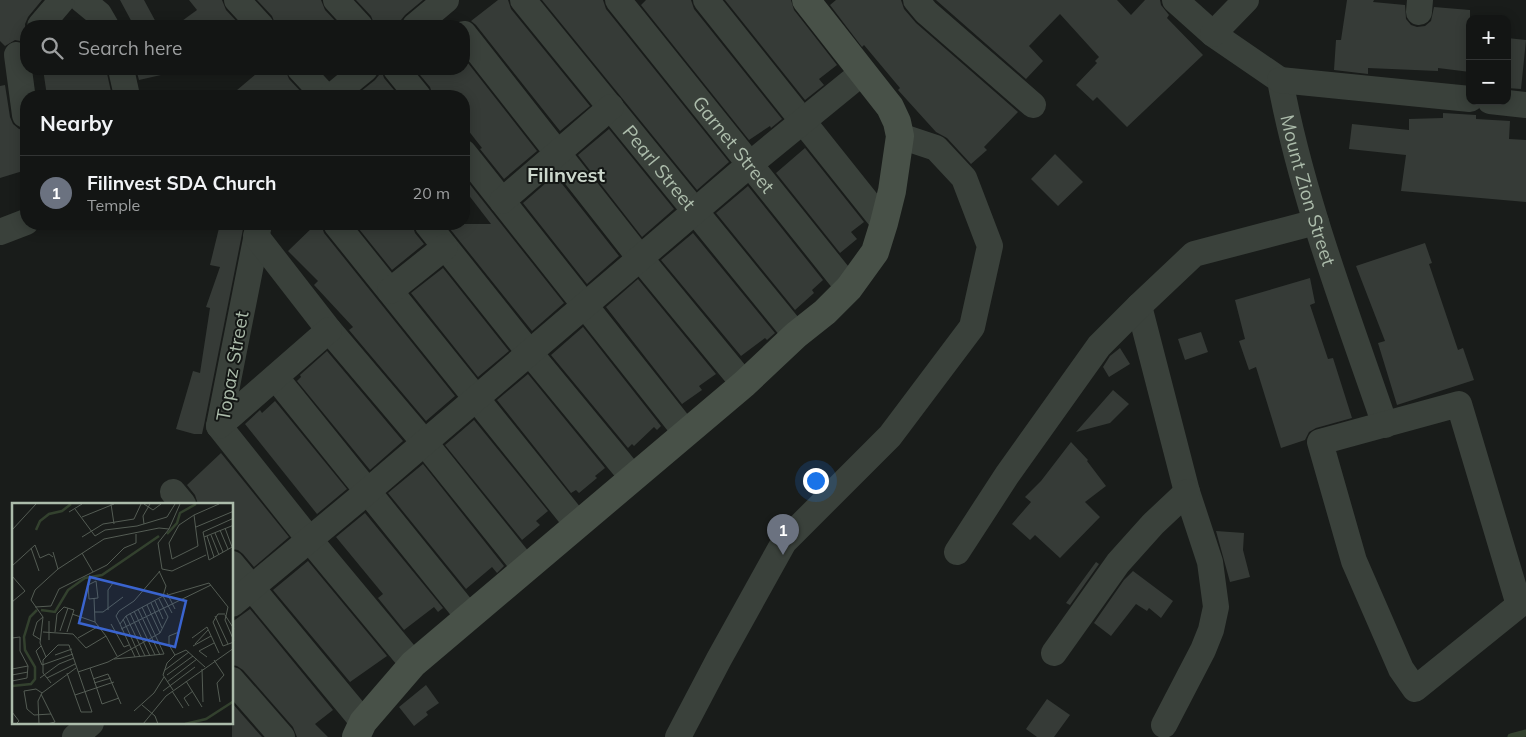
<!DOCTYPE html>
<html lang="en">
<head>
<meta charset="utf-8">
<style>
	:root { --surface:#131514; --page:#1c1e1d; --text:#f1f3f6; --muted:#9d9fa0; --line:#323434; --accent:#ec33fa }
	body { margin:0; font-family:Mulish,sans-serif; background:var(--page); color:var(--text) }
	.controls { position:absolute; right:15px; top:15px; display:grid; overflow:hidden; border-radius:10px; box-shadow:0 2px 12px #0003 }
	.controls button { width:45px; height:45px; display:grid; place-items:center; padding:0; border:0; border-bottom:1px solid var(--line); background:var(--surface); color:var(--text); font:25px sans-serif }
	.you { position:absolute; left:815px; top:480px; width:18px; height:18px; margin:-12px; border:4px solid #fff; border-radius:50%; background:#1a73e8; box-shadow:0 0 0 8px #1a73e833 }
	.badge { display:grid; place-items:center; width:32px; height:32px; border-radius:50%; background:var(--accent); color:#fff; font-size:16px; font-weight:700 }
	.pin { position:absolute; translate:-50% -41px; filter:drop-shadow(0 1px 2px #0008) }
	.pin::after { content:''; position:absolute; top:26px; width:18px; height:15px; background:inherit; clip-path:polygon(0 0,100% 0,50% 100%) }
	.list { margin:0; padding:0; list-style:none }
	h2 { display:flex; justify-content:space-between; align-items:center; height:65px; margin:0; padding:0 20px; font-size:21px }
	h2 small { font-size:16px; font-weight:400; color:var(--muted) }
	.list li { display:grid; grid-template-columns:32px 1fr auto; gap:15px; align-items:center; box-sizing:border-box; height:75px; padding:0 20px; border-top:1px solid var(--line) }
	.list b { display:block; font-size:19px; white-space:nowrap }
	.list p { margin:0; font-size:16px; white-space:nowrap; color:var(--muted) }
	.list em { font-size:16px; font-style:normal; color:var(--muted) }
	.icon { flex:none; width:28px; height:28px; fill:none; stroke:currentColor; stroke-width:2; stroke-linecap:round; stroke-linejoin:round }
	.map { position:relative; flex:none; width:1526px; height:737px; overflow:hidden }
	.search { position:absolute; background:var(--surface); box-shadow:0 2px 12px #0003; left:20px; top:20px; width:450px; height:55px; display:flex; align-items:center; gap:12px; box-sizing:border-box; padding:0 18px; border-radius:20px; color:var(--muted); font-size:19px }
	.panel { position:absolute; background:var(--surface); box-shadow:0 2px 12px #0003; left:20px; top:90px; width:450px; height:140px; border-radius:20px }
	.map>svg:first-child { display:block }
	.lines { fill:none; stroke-linecap:round; stroke-linejoin:round }
	.stream { stroke:#33412e; stroke-width:7 }
	.building { fill:#363b37 }
	.street { stroke:#3a413b; stroke-width:26 }
	.secondary { stroke:#485148; stroke-width:28 }
	.labels { text-anchor:middle; stroke-width:4; stroke-linejoin:round; paint-order:stroke }
	.street-label { font-size:19px; fill:#acbcab; stroke:#141715 }
	.neighbourhood-label { font-size:20px; font-weight:bold; fill:#ccd7cc; stroke:#141715 }
	.inset-river { fill:none; stroke:#33412e; stroke-width:2.5 }
	.inset-road { fill:none; stroke:#545c54; stroke-width:1 }
	.view { fill:#3a64cf; fill-opacity:0.15; stroke:#3a64cf; stroke-width:2.5 }
	.inset-edge { fill:none; stroke:#acbcab; stroke-width:2.5 }
</style>
</head>
<body>
<div class="map">
<svg width="1526" height="737" viewBox="0 0 1526 737">
	<rect width="100%" height="100%" fill="#191c1a"/>
	<g class="lines">
		<path class="stream" d="M1511,737l15,-4"/>
	</g>
	<path class="building" d="M0,0h42l-14,17 -3,7 1,10 -6,7 -5,-1 -10,6 -5,-5z
		M120,0h24l14,26h-24z
		M189,0h33l4,10 15,16h-66l22,-16z
		M257,0h64l4,10 15,16h-64l-4,-10z
		M356,0h67l-18,15 -4,5 -1,6h-25l-4,-10z
		M498,0h10l3,9 79,97 -30,25 -84,-106 -5,-4z
		M542,0h61l3,9 123,153 -32,28z
		M646,0h45l3,9 88,110 -11,9 -1,-2 -21,14 -108,-135z
		M725,0h66l3,10 43,55 -18,14 5,6 -19,15z
		M836,0h65l3,9 12,14 102,89 -34,35 3,3 -16,14 -24,-26 -11,-6 -38,-42 2,-2 -36,-43 -2,2 -32,-42z
		M936,0h181l14,15 14,-15h15l1,5 8,10 -2,3 36,37 -76,72 -30,-30 -4,4 -17,-16 21,-22 -2,-2 4,-4 -39,-43 -31,32 14,15 -17,18z
		M1347,0h27l-1,2 32,3 1,14 5,6 6,2 8,-1 6,-5 3,-14 36,3v62l-32,-4v3l-70,-3v6l-34,-4 2,-30h5z
		M1507,38l19,2 -5,49 -14,-1z
		M464,58l73,93 -33,28 -24,-30 2,-1 -18,-23v-29h-31l-3,-9 -15,-18h49z
		M43,69h63l6,27h-65z
		M136,69h24l1,6 -22,5z
		M262,69h23l4,10 16,17h-75z
		M380,69h1l3,9 15,18h-44l20,-16 4,-5z
		M5,85l5,32 3,7 6,5 7,1v40l-26,8v-92z
		M1443,113l33,2v4l34,2 -1,18 17,1v62l-125,-11 5,-36 -57,-6 3,-25 57,6v-11l34,-1z
		M609,129l65,80 -32,28 -64,-82z
		M805,148l59,74 -13,10 6,7 -17,14 -64,-80z
		M1055,154l28,28 -25,24 -27,-27z
		M555,175l64,81 -32,28 -64,-81z
		M464,177l100,126 -32,28 -86,-107h45l-27,-35z
		M748,186l75,94 -11,10 2,3 -19,17 -79,-97z
		M220,224h24l-40,201 -2,9h-8l-18,-5 17,-58 7,2 10,-65 -4,-1 14,-40 -10,-2z
		M316,224h5l3,9 131,163 -29,25 -77,-91 4,-3 -39,-42 4,-4 -30,-30z
		M355,224h57l3,9 9,11 -32,26z
		M693,233l82,100 -8,7 -2,-2 -24,18 -80,-96z
		M1425,243l7,20 -3,1 29,86 5,-2 11,32 -77,25 -19,-62 7,-2 -29,-75z
		M443,268l66,83 -31,26 -67,-84z
		M1310,278l5,25 -5,2 18,54 5,-1 19,60 -36,10 -7,4 -4,8 -24,8 -25,-81 -7,3 -10,-29 6,-2 -10,-39z
		M638,279l78,95 -17,12 3,4 -20,14 -76,-97z
		M583,327l78,99 -4,4 -3,-3 -20,19 -2,-2 -4,4 -77,-93z
		M1201,332l7,20 -23,8 -7,-21z
		M1120,348l10,16 -21,13 -6,-10 7,-11z
		M327,351l76,90 -33,29 -73,-89 4,-4 -1,-2z
		M528,374l77,94 -10,8 2,2 -18,15 -3,-3 -5,3 -74,-93z
		M1113,390l16,14 -19,19 -34,9z
		M275,401l72,88 -30,25 -72,-90 15,-14 2,3z
		M474,420l74,91 -12,10 4,4 -18,15 -77,-95z
		M1071,442l17,18 -1,1 19,25 -21,16 15,15 -40,41 -25,-23 -5,5 -18,-16 19,-22 -6,-5 16,-16z
		M221,453l68,84 -35,30 -11,-13 -5,-4 -6,-1v-45h-34l-3,-9 -8,-10z
		M423,464l81,102 -7,7 -5,-6 -26,22 -78,-96z
		M365,513l78,95 -5,4 -4,-5 -30,23 -26,-32 5,-4 -47,-57z
		M1216,531l28,2 -1,17 7,27 -20,5z
		M308,561l79,95 -37,26 -77,-92z
		M1096,562l3,2 -29,41 -4,-2z
		M1133,571l40,30 -12,17 -12,-10 -2,3 -11,-7 -25,32 -17,-13 30,-43z
		M250,609l83,101 -18,14 13,13h-31l-4,-10 -50,-57 -6,-4 -5,-1v-43z
		M426,685l13,18 -13,9 2,3 -14,11 -15,-19z
		M1047,699l23,16 -16,22h-17l-11,-8z
		M232,703l30,34h-30z"/>
	<g class="lines">
		<g class="street">
			<path d="M82,0l17,14 7,12"/>
			<path d="M237,0l24,26"/>
			<path d="M336,0l24,26"/>
			<path id="s1" d="M523,0l273,335"/>
			<path id="s2" d="M618,0l231,288"/>
			<path d="M706,0l178,223"/>
			<path d="M916,0l10,12 107,93"/>
			<path id="s3" d="M1175,0l38,34 67,46c22,118 66,231 105,345"/>
			<path d="M1419,12l1,-12"/>
			<path d="M40,26l22,-26"/>
			<path d="M415,26l31,-26"/>
			<path d="M464,34l176,224 104,126"/>
			<path d="M1213,34l33,-34"/>
			<path d="M17,55l8,60"/>
			<path d="M121,69l6,27"/>
			<path d="M300,69l25,27"/>
			<path d="M396,69l22,27"/>
			<path d="M1280,80l190,19"/>
			<path d="M332,96l33,-27"/>
			<path d="M1490,101l36,4"/>
			<path d="M464,153l222,280"/>
			<path d="M502,201l109,-94"/>
			<path d="M259,224l-40,202 90,113 104,125"/>
			<path d="M336,224l242,301"/>
			<path d="M427,224l102,128 104,126"/>
			<path d="M0,232l26,-10"/>
			<path d="M256,236l73,94 95,112 102,127"/>
			<path d="M390,291l55,-44"/>
			<path d="M1139,306l48,186 23,70 6,45 -5,23 -8,20 -39,75"/>
			<path d="M276,378l193,239"/>
			<path d="M1459,404l60,201 -104,84 -14,-20 -47,-108 -34,-119z"/>
			<path d="M219,426l110,-96"/>
			<path d="M173,492l10,12"/>
			<path d="M957,552l50,-77 92,-129 40,-40 55,-52 122,-32"/>
			<path d="M232,564l131,158"/>
			<path d="M232,604l136,-113 381,-326 114,-93"/>
			<path d="M1054,653l64,-90 35,-39 34,-32"/>
			<path d="M232,680l50,57"/>
			<path d="M75,737l16,-14"/>
			<path d="M678,737l41,-78 65,-117 106,-106 82,-109 18,-81 -26,-68 -28,-30 -36,-12"/>
		</g>
		<path class="secondary" d="M356,737l7,-15 50,-58 331,-280 52,-49 29,-23 24,-24 26,-36 9,-29 8,-32 8,-55 -3,-14 -7,-15 -84,-107"/>
	</g>
	<g class="labels">
		<g class="street-label">
			<text dy="7" stroke="none"><textPath href="#s2" startOffset="185">Garnet Street</textPath></text>
			<text dy="7" stroke="none"><textPath href="#s1" startOffset="216">Pearl Street</textPath></text>
			<text dy="7" stroke="none"><textPath href="#s3" startOffset="246">Mount Zion Street</textPath></text>
			<text transform="translate(232 366) rotate(-80)" y="7">Topaz Street</text>
		</g>
		<g class="neighbourhood-label">
			<text x="566" y="182">Filinvest</text>
		</g>
	</g>
	<g transform="translate(12 503)">
		<rect width="221" height="221" fill="#191c1a"/>
		<path class="inset-river" d="M24,27l4,-9 9,-7 13,-3 9,-7M155,31l10,-11 3,-10 16,-9M29,107l14,2 13,-22 17,-12 17,-3 57,-39M0,183l19,-2 4,-5v-12l-10,-17 -1,-13 6,-20 7,-7M173,221l21,-5 28,-18"/>
		<path class="inset-road" d="M99,1l3,20M132,1l9,6 8,-6M168,1l-11,25 -11,14 4,26 10,2 34,-16M63,6l20,27 10,-6 32,-4 30,-9 8,-13M57,9l13,-8M182,12l4,31 -26,13 -3,-16 10,-18 15,-10 25,-11M70,14l32,-13M222,15l-31,14 6,28 25,-14M132,21l-1,-8 7,-12M184,24l38,-16M213,25l7,19M0,27l24,-26M208,27l8,19M203,30l8,19M199,32l8,20M195,33l7,21M70,34l21,-13 31,-5 7,-15M192,34l30,-12M19,45l8,23M41,49l5,17M70,50l11,19M0,63l23,-21 5,13 9,-4 4,3M0,73l13,15 -13,11M84,78l2,17 -9,1 -1,-14zM155,90l8,16M156,92l41,-12 19,24 -3,13 9,21M151,93l9,17M82,95l1,24 11,14M143,98l8,18M139,100l11,25M135,102l13,28M23,104l16,-1 8,-17 48,-24 17,-17 12,-5v-9M126,106l22,46M96,107v-20l5,-7M122,108l21,44M83,109h8l20,-15M118,110l20,43M60,111l23,8M213,111h-7l-5,8 10,24 11,-4M213,112l9,14M114,113l19,40M203,113l13,28M111,116l17,38M99,121l13,23 5,-2M108,121l-4,-8 3,-5 15,-10 26,-30M109,126l90,-44M48,128l8,-23M31,129l30,2 13,14 20,-12 11,20M43,129l2,-18 7,-7 10,3 -7,22M0,135l8,-1v14l8,15 -1,12 -15,3M66,135l21,-12M180,135l15,-11 12,26M29,137l-8,-5 4,-13 6,-5M37,137v-19M183,141l13,-14M29,143l-5,5 6,14 31,-11M181,143l18,-10M43,152l17,-6M163,152l-6,-10v-9l10,-4M34,154l-6,-14 3,-26 -12,-17 4,-10 23,-21 46,-30 55,-11 10,1M123,154l-15,-33 6,-8 37,-20 3,-10 -7,-15M195,154l-8,-6 15,-8M102,156l50,-5 -22,-47M202,157l10,15 -7,8 3,19M78,165l12,36 17,-6M0,166l16,-3M190,166l1,33M153,167l24,-18M66,169l30,-10 52,-29 8,-16 -9,-18M0,172l16,-3M155,172l26,-19M28,175l19,-14 15,-6M35,175l28,-14M81,176l15,-5 13,30M174,178l16,26M155,179l30,-23M39,180l-8,-10v-13l15,-15h11l23,67h-11l-14,-39M82,180l17,-5M161,187l-10,-15 4,-12 8,-8 11,-5 19,17M151,188l32,-24M160,188l11,17M30,190l-6,-4 -12,2 3,18 7,6 17,-1M29,191l14,28 -8,2M63,192l39,-13M130,202l13,11 3,8M177,203l-5,-8 9,-7M122,208l20,-18 10,-16M0,209l7,9 -3,3M27,221l-1,-23 4,-8 34,-25M131,221l23,-28 68,-48"/>
		<path class="view" d="M78,74l96,24 -11,46 -96,-24z"/>
		<rect width="221" height="221" class="inset-edge"/>
	</g>
</svg>
<div class="controls">
<button>+</button>
<button>−</button>
</div>
<div class="you"></div>
<div class="pin badge" style="left:783px;top:555px;background:#6b7280">1</div>
<div class="search"><svg class="icon" aria-label="search" viewBox="0 0 24 24"><circle cx="10" cy="10" r="6"/><path d="M15 15l6 6"/></svg>Search here</div>
<section class="panel">
<h2>Nearby<small></small></h2>
<ul class="list">
<li><span class="badge" style="background:#6b7280">1</span><div><b>Filinvest SDA Church</b><p>Temple</p></div><em>20 m</em></li>
</ul>
</section>
</div>
</body>
</html>
